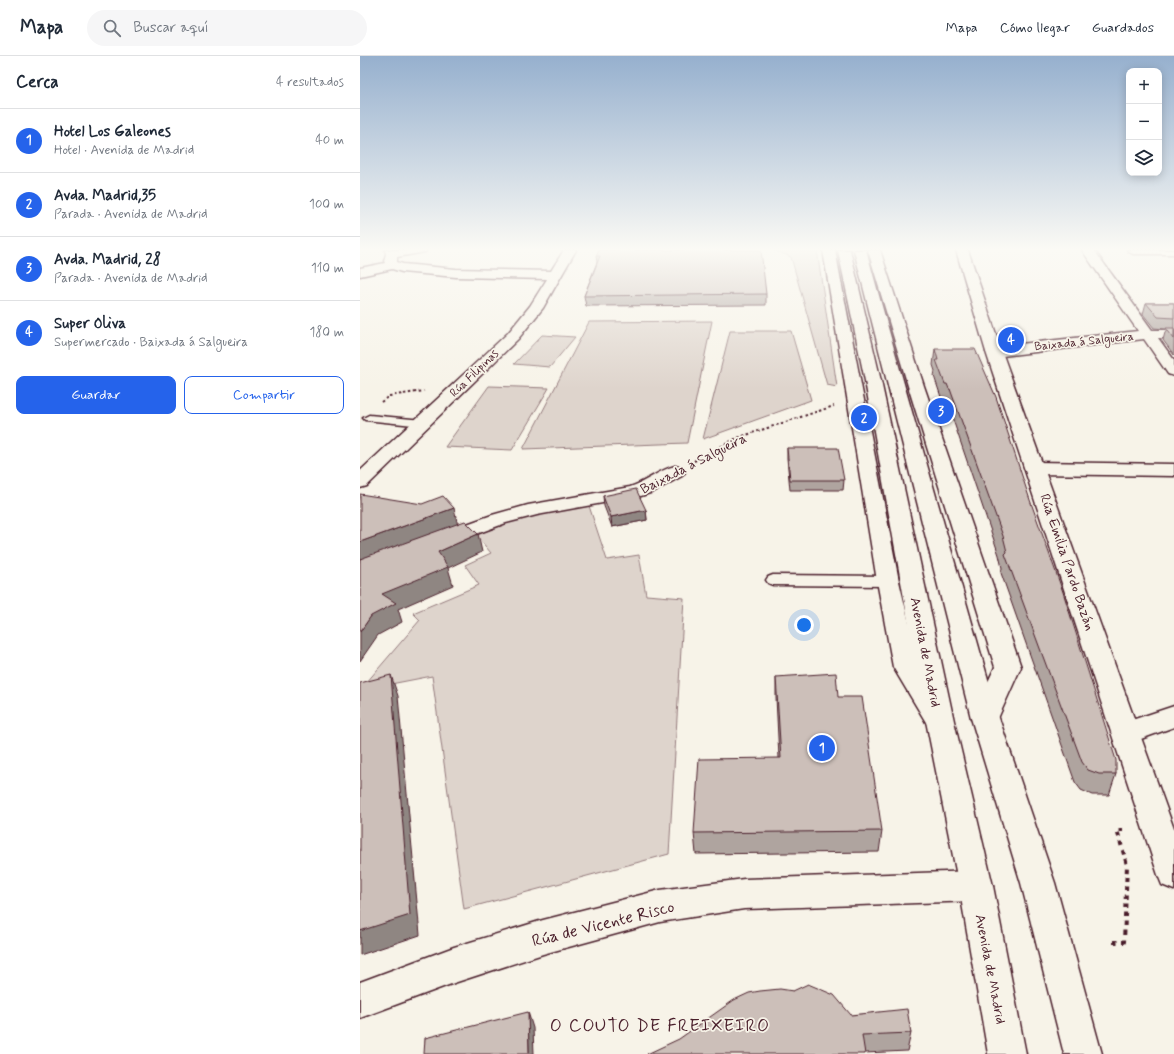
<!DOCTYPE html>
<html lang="es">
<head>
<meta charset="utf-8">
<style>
	:root { --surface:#fff; --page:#f6f6f7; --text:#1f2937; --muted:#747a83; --line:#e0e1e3; --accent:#2563eb }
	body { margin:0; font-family:Mynerve,sans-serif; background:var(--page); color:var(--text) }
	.controls { position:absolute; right:12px; top:12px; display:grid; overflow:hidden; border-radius:8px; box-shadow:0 2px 10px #0003 }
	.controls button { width:36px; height:36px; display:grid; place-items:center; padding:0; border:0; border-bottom:1px solid var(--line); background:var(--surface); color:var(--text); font:20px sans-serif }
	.you { position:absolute; left:444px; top:569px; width:14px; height:14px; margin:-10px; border:3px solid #fff; border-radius:50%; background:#1a73e8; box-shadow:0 0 0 6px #1a73e833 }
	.badge { display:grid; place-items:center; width:26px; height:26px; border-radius:50%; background:var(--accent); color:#fff; font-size:13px; font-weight:700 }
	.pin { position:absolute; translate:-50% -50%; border:2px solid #fff; box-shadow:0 1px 4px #0006 }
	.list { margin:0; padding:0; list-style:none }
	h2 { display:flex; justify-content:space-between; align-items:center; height:52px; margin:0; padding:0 16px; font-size:17px }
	h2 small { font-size:13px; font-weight:400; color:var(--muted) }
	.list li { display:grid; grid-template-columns:26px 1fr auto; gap:12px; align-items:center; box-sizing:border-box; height:64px; padding:0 16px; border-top:1px solid var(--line) }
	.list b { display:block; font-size:15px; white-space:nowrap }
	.list p { margin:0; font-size:13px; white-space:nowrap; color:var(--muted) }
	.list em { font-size:13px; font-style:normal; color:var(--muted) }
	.actions { display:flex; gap:8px; padding:12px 16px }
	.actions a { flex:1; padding:9px 0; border:1px solid var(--accent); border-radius:8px; text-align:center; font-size:14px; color:var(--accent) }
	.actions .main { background:var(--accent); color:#fff }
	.icon { flex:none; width:22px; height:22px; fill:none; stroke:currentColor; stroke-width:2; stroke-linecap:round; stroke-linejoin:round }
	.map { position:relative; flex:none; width:814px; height:998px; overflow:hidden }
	header { display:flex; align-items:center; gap:24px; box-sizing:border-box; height:56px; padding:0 20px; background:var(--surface); border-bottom:1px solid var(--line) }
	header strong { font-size:19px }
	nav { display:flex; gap:22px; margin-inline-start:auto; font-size:14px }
	.search { width:280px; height:36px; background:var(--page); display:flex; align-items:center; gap:10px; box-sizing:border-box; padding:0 14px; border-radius:22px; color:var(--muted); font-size:15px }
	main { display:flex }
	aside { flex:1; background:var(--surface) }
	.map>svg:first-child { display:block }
	.green { fill:#ded4cc; stroke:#947a7c }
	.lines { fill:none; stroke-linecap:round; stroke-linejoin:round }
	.service-casing { stroke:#4a1f2b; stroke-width:3 }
	.minor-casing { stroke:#4a1f2b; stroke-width:3 }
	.tertiary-casing { stroke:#4a1f2b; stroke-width:3 }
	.trunk-casing { stroke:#4a1f2b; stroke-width:3 }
	.path-far1 { stroke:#4a1f2b; stroke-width:2; stroke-dasharray:2.5 2.5; stroke-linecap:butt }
	.path { stroke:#4a1f2b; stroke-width:4; stroke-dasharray:4.5 4.5; stroke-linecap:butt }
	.service { fill:#f7f3e8; fill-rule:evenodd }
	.minor { fill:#f7f3e8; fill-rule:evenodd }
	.tertiary { fill:#f7f3e8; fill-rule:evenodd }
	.trunk { fill:#f7f3e8; fill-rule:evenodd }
	.wall { fill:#afa49f; stroke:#4a1f2b }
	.shaded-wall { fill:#8f8682; stroke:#4a1f2b }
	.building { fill:#ccbfb9; stroke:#4a1f2b }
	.labels { text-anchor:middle; stroke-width:3.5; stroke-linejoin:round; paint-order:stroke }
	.far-street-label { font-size:12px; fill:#4a1f2b; stroke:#f7f3e8 }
	.street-label { font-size:14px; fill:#4a1f2b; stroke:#f7f3e8 }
	.near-street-label { font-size:17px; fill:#4a1f2b; stroke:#f7f3e8 }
	.near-neighbourhood-label { font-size:18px; letter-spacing:1px; fill:#4a1f2b; stroke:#f7f3e8 }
</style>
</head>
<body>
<header>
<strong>Mapa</strong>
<div class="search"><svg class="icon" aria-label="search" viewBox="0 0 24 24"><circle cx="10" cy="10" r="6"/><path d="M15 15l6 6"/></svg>Buscar aquí</div>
<nav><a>Mapa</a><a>Cómo llegar</a><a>Guardados</a></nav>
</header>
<main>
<aside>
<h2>Cerca<small>4 resultados</small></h2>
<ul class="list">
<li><span class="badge">1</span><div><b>Hotel Los Galeones</b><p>Hotel · Avenida de Madrid</p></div><em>40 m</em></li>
<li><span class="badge">2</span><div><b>Avda. Madrid,35</b><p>Parada · Avenida de Madrid</p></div><em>100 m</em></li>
<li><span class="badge">3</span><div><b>Avda. Madrid, 28</b><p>Parada · Avenida de Madrid</p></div><em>110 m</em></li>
<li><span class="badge">4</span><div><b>Super Oliva</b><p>Supermercado · Baixada á Salgueira</p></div><em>180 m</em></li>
</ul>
<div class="actions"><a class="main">Guardar</a><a>Compartir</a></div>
</aside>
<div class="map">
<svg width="814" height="998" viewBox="0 0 814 998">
	<rect width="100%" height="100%" fill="#f7f3e8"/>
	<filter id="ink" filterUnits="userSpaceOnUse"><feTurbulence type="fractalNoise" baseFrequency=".025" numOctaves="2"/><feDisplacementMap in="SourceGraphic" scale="8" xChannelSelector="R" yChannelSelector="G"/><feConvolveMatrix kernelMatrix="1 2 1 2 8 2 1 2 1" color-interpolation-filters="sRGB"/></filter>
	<g filter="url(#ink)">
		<path class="green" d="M414,194h43l20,137 -10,-2 -36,-128z
			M352,265l-25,122 -164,6 66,-127z
			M370,275h61l20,69 -108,39z
			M182,279l33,2 -25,30 -36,-3z
			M129,330l60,2 -37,62 -67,-3z
			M229,450l18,54 32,-5 7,40 38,3 -15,256 -205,55 -32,-233 -72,14 60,-70 -7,-7 66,-28 -14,-20 26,-12 -15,-18c39,-17 71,-23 113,-29z"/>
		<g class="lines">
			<defs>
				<path id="service" d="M9,359l54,5 6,3 -6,3 -58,-6 -2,-2z
					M413,519l115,1 5,2 2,3 -2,3 -5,2 -115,-1 -5,-2 -2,-3 2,-3z"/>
				<path id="minor" d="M25,194h42l-2,2 -28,5v5l6,2 53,5 95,2 13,-21h12l-33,58 -25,31 -151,147 -7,2v-17l148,-138 22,-27 17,-27 -91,-2 -54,-5 -10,-3 -32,7v-8l25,-5 -1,-2 2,-7z
					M463,194h12l64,331 20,85 32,51 -4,7 -10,3 -10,-3 -34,-57 -16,-86z
					M508,194h12l44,136 97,281 -26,58 -10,3 -10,-3 -4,-7 24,-51 -87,-281z
					M722,194h12l58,80h22v8h-16l16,22v16l-6,-2 -24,-35 -150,18 -5,-2 -3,-3 3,-3 5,-2 144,-16z
					M767,194h47v4h-41l-4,-2z
					M675,406l139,2v12l-139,-2 -7,-2 -3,-4 3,-4z
					M315,410l7,2 3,4 -3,4 -29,16 -12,4 -104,19 -31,8 -62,23 -8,-1 -3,-5 3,-5 56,-20 36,-10 102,-18c16,-5 29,-17 45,-21z
					M814,650v21l-47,17 -10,-3 -4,-8 4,-8z
					M616,815l12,4 5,11 -5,11 -12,4 -232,8 -84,13 -117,32 -89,29 -94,35v-36l94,-35 89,-27 117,-30 84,-11z"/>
				<path id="tertiary" d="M596,194h12l34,102 172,477v61l-12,-5 -4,-10 -172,-523z"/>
				<path id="trunk" d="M478,194h12l31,131 73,340 39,165 33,168h-38l-29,-168 -33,-165 -61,-340z
					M494,194h12l133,468 56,165 47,171h-38l-43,-171 -50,-165z"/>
			</defs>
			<use href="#service" class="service-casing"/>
			<use href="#minor" class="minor-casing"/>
			<use href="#tertiary" class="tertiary-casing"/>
			<use href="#trunk" class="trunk-casing"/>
			<path class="path-far1" d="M21,346l8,-6 35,-5
				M334,405l43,-23 97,-32"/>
			<path class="path" d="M753,886h11l3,-77 -10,-35h9"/>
			<use href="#service" class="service"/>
			<use href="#minor" class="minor"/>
			<use href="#tertiary" class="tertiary"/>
			<use href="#trunk" class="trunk"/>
		</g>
		<path class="wall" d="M239,194l167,44v11l-180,1 -2,-10 13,-34 -1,-6z
			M786,247h28v52l-11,-15 3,-11 -12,-1 -11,-14z
			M575,293l181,425 -7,21h-17l-11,-5 -6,-8 -74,-209 1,-5 -3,-13 -51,-150h-1l-3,-5h-2l-8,-24 1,-5 -2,-6z
			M427,392l57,32 -1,10h-53l-3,-32z
			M243,440l43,14 1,10 -35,7 -8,-21z
			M416,621l62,20 44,134 -3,21 -183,2 -2,-21 85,-75 -3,-60z
			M491,959l60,18 -4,18 -42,2z"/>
		<path class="shaded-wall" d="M94,452l4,18 -98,36v-20z
			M286,454l1,10 -35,7 -1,-10z
			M118,478l4,18 -34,16 5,17 -55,24 4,13 -24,13 -18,26v-29l11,-16 11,-22 56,-42z
			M31,619l7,21 22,239 -60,20v-24z
			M168,956l5,16 1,26h-5z"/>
		<path class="building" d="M239,194h162l5,44 -182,2 16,-40h-4z
			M786,247h28v15l-16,-1z
			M806,272h8v11z
			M575,293h40l21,48 34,103 33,92 53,168v14h-17l-11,-4 -6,-8 -77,-208 2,-2 -4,-16 -53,-147h-1l-2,-5h-2l-9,-24h2z
			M427,392h51l6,32h-54z
			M276,433l10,21 -35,7 -8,-21z
			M0,438l62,10 21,-8 11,12 -94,34z
			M105,465l13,13 -40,18 10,15 -66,27 14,9 -25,13 -11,16v-73z
			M476,617l2,24h24l20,134 -188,2 5,-74 82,-1 -5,-81z
			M31,619l19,240 -50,16v-248z
			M448,928l26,11 17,20 56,-6 4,24 -49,2 3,19h-218l32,-15 55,-39 15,-7 11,-2 20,-2 13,2z
			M168,956l1,42h-105l1,-16z"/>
	</g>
	<linearGradient id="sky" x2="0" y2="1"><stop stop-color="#96b0ce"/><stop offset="0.58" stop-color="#fbfaf5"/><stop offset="1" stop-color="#fbfaf5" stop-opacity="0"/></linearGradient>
	<rect width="814" height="333" fill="url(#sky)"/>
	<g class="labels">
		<g class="far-street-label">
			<text transform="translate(724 285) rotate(-6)" y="4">Baixada á Salgueira</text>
			<text transform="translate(114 317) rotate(-44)" y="4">Rúa Filipinas</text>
		</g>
		<g class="street-label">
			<text transform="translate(333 407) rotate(-27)" y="5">Baixada á Salgueira</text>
			<text transform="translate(708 506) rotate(71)" y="5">Rúa Emilia Pardo Bazán</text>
			<text transform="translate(566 596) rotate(79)" y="5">Avenida de Madrid</text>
			<text transform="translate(631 913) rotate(79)" y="5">Avenida de Madrid</text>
		</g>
		<g class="near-street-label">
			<text transform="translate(243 867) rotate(-14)" y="6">Rúa de Vicente Risco</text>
		</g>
		<g class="near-neighbourhood-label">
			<text x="300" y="975">O COUTO DE FREIXEIRO</text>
		</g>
	</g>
</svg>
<div class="controls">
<button>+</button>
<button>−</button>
<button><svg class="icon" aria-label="layers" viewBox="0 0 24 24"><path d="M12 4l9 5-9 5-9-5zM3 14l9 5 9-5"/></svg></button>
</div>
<div class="you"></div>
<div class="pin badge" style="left:462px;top:692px">1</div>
<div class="pin badge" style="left:504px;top:362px">2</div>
<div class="pin badge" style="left:581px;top:355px">3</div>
<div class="pin badge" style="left:651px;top:284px">4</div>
</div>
</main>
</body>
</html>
